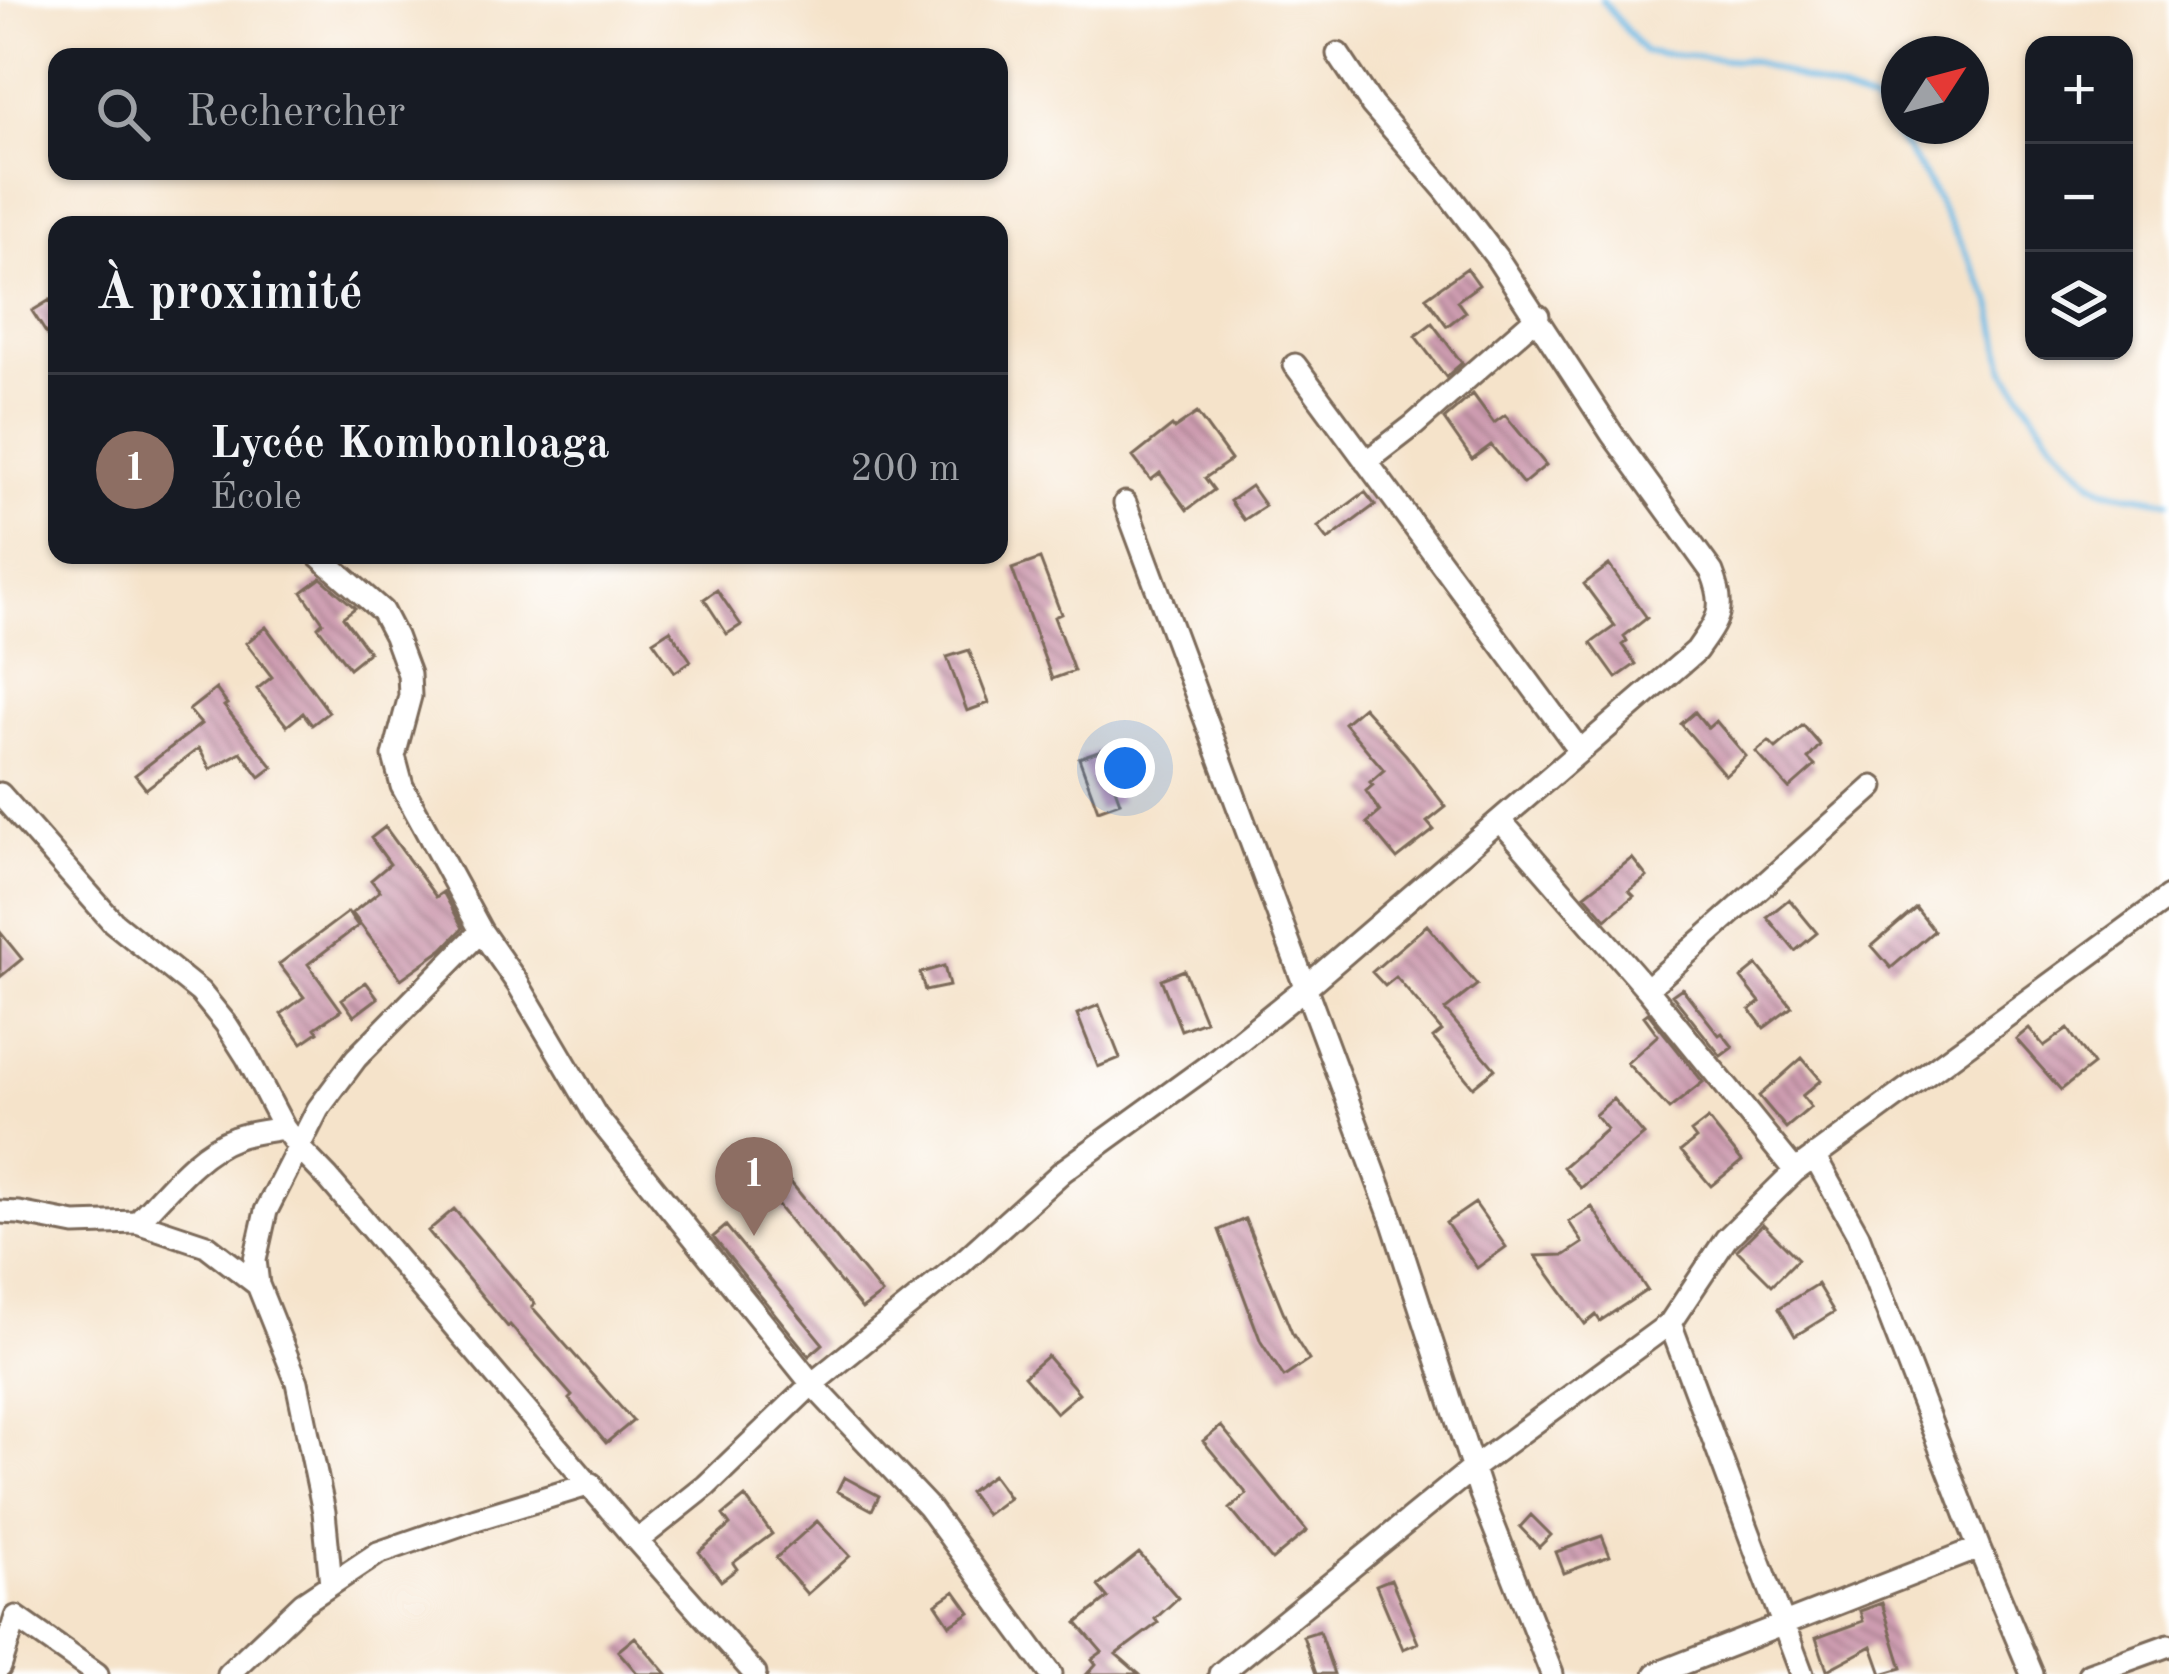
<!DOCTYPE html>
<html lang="fr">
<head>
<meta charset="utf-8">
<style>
	:root { --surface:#171b24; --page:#242831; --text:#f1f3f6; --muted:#9ea1a6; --line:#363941; --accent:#c8321e }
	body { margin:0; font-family:"Old Standard TT",serif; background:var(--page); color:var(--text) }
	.controls { position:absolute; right:36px; top:36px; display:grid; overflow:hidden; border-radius:24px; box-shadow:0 3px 9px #0004 }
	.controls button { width:108px; height:108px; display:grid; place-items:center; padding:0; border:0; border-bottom:3px solid var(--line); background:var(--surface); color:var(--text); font:60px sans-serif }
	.compass { position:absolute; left:1881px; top:36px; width:108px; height:108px; border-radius:50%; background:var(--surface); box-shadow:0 3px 9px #0004; rotate:54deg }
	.you { position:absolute; left:1125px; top:768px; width:42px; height:42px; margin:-30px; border:9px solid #fff; border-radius:50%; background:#1a73e8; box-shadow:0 0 0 18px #1a73e833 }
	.badge { display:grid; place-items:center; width:78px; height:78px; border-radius:50%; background:var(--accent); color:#fff; font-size:39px; font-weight:700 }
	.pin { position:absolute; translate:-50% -99px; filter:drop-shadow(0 3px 6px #0008) }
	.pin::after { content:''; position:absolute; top:63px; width:42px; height:36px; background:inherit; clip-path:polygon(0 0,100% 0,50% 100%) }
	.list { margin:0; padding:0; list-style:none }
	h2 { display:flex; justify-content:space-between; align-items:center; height:156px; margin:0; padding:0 48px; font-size:51px }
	h2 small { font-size:39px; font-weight:400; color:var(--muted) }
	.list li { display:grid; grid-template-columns:78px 1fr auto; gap:36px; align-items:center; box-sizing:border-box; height:192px; padding:0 48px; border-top:3px solid var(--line) }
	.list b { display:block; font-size:45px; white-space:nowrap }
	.list p { margin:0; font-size:39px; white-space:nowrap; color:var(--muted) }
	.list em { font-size:39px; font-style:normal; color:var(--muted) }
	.icon { flex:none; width:66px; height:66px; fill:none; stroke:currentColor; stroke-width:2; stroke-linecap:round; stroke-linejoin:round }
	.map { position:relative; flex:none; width:2169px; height:1674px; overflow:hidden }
	.search { position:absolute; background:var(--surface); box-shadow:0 3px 9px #0004; left:48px; top:48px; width:960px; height:132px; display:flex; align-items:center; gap:30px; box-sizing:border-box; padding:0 42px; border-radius:24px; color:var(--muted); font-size:45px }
	.panel { position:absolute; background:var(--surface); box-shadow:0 3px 9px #0004; left:48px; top:216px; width:960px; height:348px; border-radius:24px }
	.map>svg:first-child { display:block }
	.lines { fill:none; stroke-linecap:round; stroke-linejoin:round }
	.stream { stroke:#69b8e3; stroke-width:6 }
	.building { fill:url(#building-back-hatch) }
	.minor-casing { stroke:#7c6b5a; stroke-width:27 }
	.minor { stroke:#fff; stroke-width:21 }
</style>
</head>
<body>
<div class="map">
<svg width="2169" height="1674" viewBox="0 0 2169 1674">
	<defs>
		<pattern id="building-back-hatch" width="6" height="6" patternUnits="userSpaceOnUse" patternTransform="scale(3)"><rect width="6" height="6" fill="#cd9cb0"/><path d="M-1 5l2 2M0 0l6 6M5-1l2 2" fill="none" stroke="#a87f8f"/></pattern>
	</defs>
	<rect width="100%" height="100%" fill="#fff"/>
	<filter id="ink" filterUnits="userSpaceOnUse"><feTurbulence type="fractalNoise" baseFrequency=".00833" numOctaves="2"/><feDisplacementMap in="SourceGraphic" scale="24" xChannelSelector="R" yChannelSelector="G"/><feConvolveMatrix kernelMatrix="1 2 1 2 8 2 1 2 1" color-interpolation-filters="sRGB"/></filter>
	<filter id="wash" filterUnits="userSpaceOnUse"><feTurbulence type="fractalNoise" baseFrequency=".004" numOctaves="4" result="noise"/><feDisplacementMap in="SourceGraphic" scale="48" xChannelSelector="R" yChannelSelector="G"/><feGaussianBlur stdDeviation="2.7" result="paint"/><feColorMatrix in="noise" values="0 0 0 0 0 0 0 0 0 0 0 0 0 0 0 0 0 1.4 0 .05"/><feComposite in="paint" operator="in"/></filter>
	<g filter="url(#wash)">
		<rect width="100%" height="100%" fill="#f5e3ca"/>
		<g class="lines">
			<path class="stream" d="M1602,0l42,52 108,9 121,43 52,73 67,125 13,67 47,71 40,41 13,9 64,11"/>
		</g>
		<g id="blocks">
			<path class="building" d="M1467,268l12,17 -22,16 8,11 -18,14 -21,-29z
				M50,300l7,11v39l-25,-39z
				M1432,323l30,40 -16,14 -31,-41z
				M1473,394l21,29 11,-8 41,50 -23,19 -32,-39 -19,14 -28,-40z
				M1197,413l34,47 -26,18 9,12 -27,20 -27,-37 -9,7 -18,-23 39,-31 2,3z
				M1251,486l14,20 -21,14 -14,-19z
				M1365,492l10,13 -47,35 -10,-13z
				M1040,559l21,55 -7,3 20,54 -22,8 -40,-110z
				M1609,565l38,53 -23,18 3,5 -5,4 14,19 -20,14 -25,-35 24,-17 -31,-42z
				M321,578l34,30 -12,9 26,35 -20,16 -31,-41 5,-5 -21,-30z
				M717,590l24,35 -14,9 -23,-35z
				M266,627l63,85 -17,13 -9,-12 -16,13 -30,-37 15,-12 -26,-34z
				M670,630l21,31 -16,11 -22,-31z
				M969,650l20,53 -22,8 -20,-54z
				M216,689l11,15 -3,2 49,61 -13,10 -19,-25 -31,17 -11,-21 -53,41 -11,-14 66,-51 -12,-14z
				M1363,707l43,48 40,52 -19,15 7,8 -37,29 -30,-36 13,-11 -14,-21 7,-6 -3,-3 14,-12 -40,-47z
				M1695,712l13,16 8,-7 30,35 -21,19 -44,-51z
				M1803,725l17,20 -12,14 7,7 -26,23 -33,-37 13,-11 7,7z
				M1101,750l19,52 -22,8 -19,-52z
				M385,827l51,70 7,-5 20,36 -20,21 -42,30 -49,-66 28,-22 -9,-11 19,-16 -19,-26z
				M1632,858l15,19 -18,14 5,5 -28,23 -21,-24z
				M1789,899l28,34 -22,18 -28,-34z
				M1916,908l18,23 -43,37 -19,-22z
				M348,912l10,14 -50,38 33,46 -26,18 3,4 -16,11 -21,-29 23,-17 -25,-33z
				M1427,925l50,60 -32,25 50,59 -22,18 -40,-49 9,-7 -46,-54 -11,9 -13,-14z
				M0,932l22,27 -22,18z
				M1757,965l35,42 -28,21 -14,-18 10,-8 -19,-24z
				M944,966l5,20 -24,5 -5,-18z
				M1184,970l21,51 -24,9 -20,-51z
				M366,982l12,16 -24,18 -12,-17z
				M1682,988l37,47 3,-2 11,14 -12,9 -49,-61z
				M1099,1005l21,53 -22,9 -21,-53z
				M1648,1013l55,69 -34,27 -42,-46 31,-28 -14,-19z
				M2029,1028l15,18 24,-17 25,36 -32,25 -45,-51z
				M1802,1058l19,22 -19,16 9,11 -25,21 -27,-32z
				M1613,1099l31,36 -63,53 -18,-21 44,-38 -12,-14z
				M1708,1119l34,42 -31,25 -30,-35 15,-12 -5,-7z
				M788,1179l94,115 -20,15 -93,-114z
				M1475,1203l31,44 -29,21 -31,-45z
				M1592,1207l55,83 -47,31 -4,-6 -11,9 -49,-68 29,-1 18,-12 -14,-21z
				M454,1209l81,95 -3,3 101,114 -27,22 -37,-44 3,-3 -62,-71 -2,2 -80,-96z
				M1245,1219l47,114 17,27 -25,17 -23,-35 -42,-112z
				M1763,1224l35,35 -26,26 -35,-35z
				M726,1226l97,118 -14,12 -96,-119z
				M1817,1284l17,28 -39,24 -16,-28z
				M1047,1356l32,37 -23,20 -32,-37z
				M1221,1426l86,105 -35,29 -42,-51 17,-15 -44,-53z
				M992,1475l17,23 -23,17 -17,-23z
				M844,1477l35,19 -7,14 -35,-19z
				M745,1497l27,37 -39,29 4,6 -16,12 -22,-29 31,-27 -7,-10z
				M1531,1515l20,20 -12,12 -19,-20z
				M817,1521l33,35 -43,38 -31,-36z
				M1602,1536l8,20 -46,17 -8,-21z
				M1139,1553l39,45 -23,21 3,4 -42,31 23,20h-52l9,-10 -4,-5 10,-7 -25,-29 31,-25 -10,-12z
				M1391,1579l27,64 -15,6 -27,-64z
				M955,1591l15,21 -20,13 -14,-21z
				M1882,1603l20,65 -20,6 -10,-28 -45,24 -11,-32 47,-17 -3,-10z
				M1319,1631l15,43h-18l-13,-38z
				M635,1637l32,37h-29l-20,-23z"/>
		</g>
	</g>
	<g filter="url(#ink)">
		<use href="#blocks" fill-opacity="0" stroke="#7c6b5a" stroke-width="3"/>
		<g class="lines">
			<defs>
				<path id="minor" d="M1295,365l285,386
					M1366,462l48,-37 124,-109
					M1125,503l266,714 90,277 71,180
					M318,555l64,56 13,25 14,38 1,22 -16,60 8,30 79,145 37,53 78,132 216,268 116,123 123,167
					M0,794l113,128 87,70 26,32 21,33 37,71 15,20 29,30 309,363 118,133
					M1501,821l146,168 148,182
					M1647,989l226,-202
					M1814,1156l44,79 121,313 53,126
					M0,1212l19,1 56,11 62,-2 69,23 52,40
					M137,1222c29,-29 59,-70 98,-84 15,-6 33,-7 49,-10
					M1670,1323l132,351
					M637,1541l69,-55 106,-102 147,-119 104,-94 149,-108 94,-76 390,-336c22,-31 31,-42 16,-79l-100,-138 -115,-176 -51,-67 -74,-86 -34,-51
					M331,1584l-7,-72 -27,-130 -39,-97 -3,-25 11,-49 52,-102 38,-51 125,-127
					M0,1667l16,-50 81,57
					M228,1674l75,-71 75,-50 98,-34 115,-35
					M1220,1674l253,-206 197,-145 56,-84 69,-68 374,-274
					M1656,1674l323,-126
					M2089,1674l80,-29"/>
			</defs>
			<use href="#minor" class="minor-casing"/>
			<use href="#minor" class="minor"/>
		</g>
	</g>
</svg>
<div class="controls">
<button>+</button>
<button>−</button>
<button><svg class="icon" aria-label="layers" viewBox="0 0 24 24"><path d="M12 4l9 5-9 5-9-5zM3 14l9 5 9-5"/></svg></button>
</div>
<svg class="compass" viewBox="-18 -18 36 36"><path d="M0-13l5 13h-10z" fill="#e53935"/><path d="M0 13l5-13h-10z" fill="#9ea1a6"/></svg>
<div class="you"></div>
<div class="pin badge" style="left:754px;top:1236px;background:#8d6e63">1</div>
<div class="search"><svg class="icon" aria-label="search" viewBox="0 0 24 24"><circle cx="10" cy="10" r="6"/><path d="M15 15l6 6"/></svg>Rechercher</div>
<section class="panel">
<h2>À proximité<small></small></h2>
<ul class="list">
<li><span class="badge" style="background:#8d6e63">1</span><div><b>Lycée Kombonloaga</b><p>École</p></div><em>200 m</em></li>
</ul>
</section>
</div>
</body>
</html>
